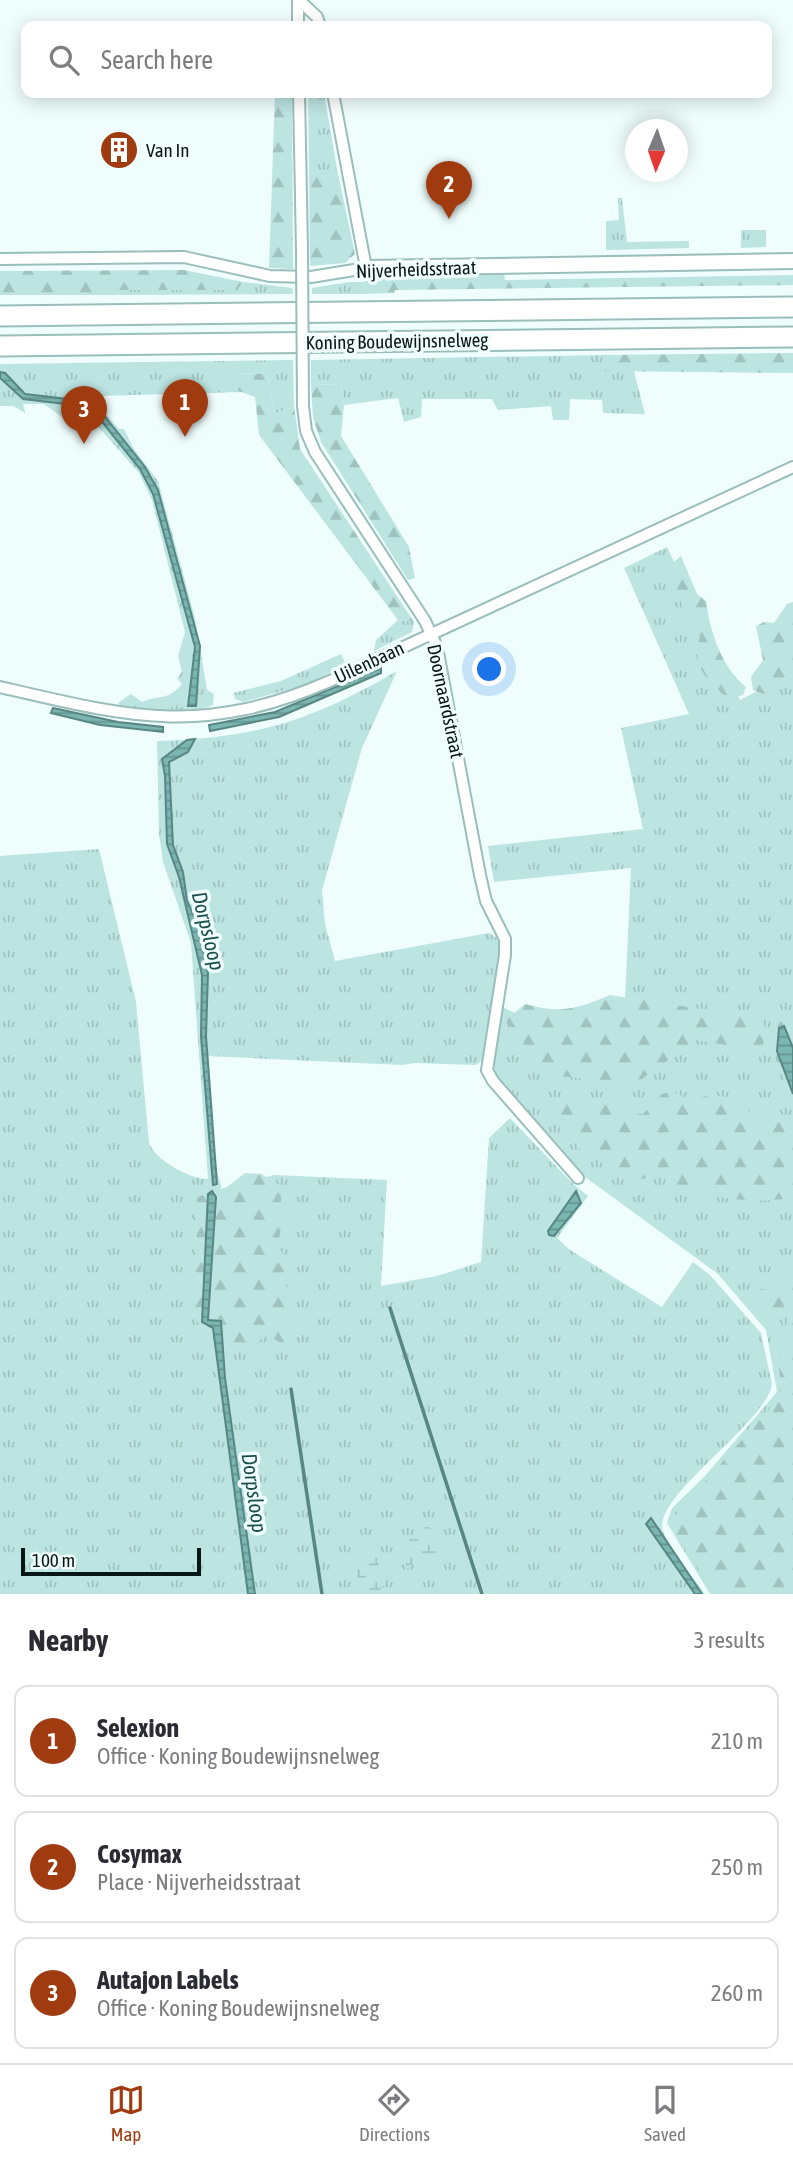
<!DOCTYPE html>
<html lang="en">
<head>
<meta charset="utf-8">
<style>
	:root { --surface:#fff; --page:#f2f2f3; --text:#2b2b33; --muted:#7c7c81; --line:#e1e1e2; --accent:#a03b10 }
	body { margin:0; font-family:"Asap Condensed",sans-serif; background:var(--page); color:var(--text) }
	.compass { position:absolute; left:625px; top:119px; width:63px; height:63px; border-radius:50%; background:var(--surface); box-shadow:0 4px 18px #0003; rotate:182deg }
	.scale { position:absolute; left:21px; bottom:18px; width:180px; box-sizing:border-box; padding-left:7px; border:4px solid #081615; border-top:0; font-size:19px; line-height:24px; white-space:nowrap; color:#081615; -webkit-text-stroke:5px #effefd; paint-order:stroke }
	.you { position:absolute; left:490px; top:670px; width:24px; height:24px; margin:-18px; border:5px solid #fff; border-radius:50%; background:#1a73e8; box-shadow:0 0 0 10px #1a73e833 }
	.badge { display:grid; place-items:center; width:46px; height:46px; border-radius:50%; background:var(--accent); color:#fff; font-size:23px; font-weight:700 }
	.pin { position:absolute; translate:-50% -58px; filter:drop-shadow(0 2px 4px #0008) }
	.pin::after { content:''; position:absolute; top:37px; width:24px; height:21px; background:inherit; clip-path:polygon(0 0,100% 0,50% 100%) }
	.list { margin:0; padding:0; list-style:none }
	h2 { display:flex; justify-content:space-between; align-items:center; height:91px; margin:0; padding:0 28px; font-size:30px }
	h2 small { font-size:23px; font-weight:400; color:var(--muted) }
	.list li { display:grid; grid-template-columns:46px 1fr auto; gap:21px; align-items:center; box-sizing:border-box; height:112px; margin:0 14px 14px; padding:0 14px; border:2px solid var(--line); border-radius:14px }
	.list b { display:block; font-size:26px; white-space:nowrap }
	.list p { margin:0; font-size:23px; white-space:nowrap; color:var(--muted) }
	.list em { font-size:23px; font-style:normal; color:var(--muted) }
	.icon { flex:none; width:38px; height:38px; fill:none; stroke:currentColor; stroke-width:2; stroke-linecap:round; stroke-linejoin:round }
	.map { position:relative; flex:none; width:793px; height:1594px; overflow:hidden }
	.search { position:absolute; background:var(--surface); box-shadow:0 4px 18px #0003; left:21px; right:21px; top:21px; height:77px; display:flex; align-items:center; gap:18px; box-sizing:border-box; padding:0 24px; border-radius:14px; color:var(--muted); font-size:26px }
	.sheet { height:469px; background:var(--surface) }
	nav { display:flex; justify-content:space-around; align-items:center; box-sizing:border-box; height:98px; border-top:2px solid var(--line); background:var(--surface); font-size:19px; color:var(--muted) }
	nav a { display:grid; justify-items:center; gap:4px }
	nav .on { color:var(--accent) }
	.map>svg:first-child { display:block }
	.grass { fill:url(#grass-tufts) }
	.forest { fill:url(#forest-firs) }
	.wetland { fill:url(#wetland-marsh) }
	.water { fill:url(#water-rules); stroke:#588783; stroke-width:2 }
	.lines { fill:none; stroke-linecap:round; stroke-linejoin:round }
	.stream { stroke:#588783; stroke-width:3.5 }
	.minor-casing { stroke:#99bebb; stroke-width:14 }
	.tertiary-casing { stroke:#99bebb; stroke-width:18 }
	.motorway-casing { stroke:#99bebb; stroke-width:23 }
	.minor { stroke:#fff; stroke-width:10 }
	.tertiary { stroke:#fff; stroke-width:14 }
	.motorway { stroke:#fff; stroke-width:19 }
	.minor-bridge-casing { stroke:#99bebb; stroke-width:14; stroke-linecap:butt }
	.minor-bridge { stroke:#fff; stroke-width:10 }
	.labels { text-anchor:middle; stroke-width:7; stroke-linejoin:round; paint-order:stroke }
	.poi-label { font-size:19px; fill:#081615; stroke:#effefd; text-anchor:start }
	.street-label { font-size:19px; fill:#081615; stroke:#effefd }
	.water-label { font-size:21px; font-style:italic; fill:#194e4b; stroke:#effefd }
</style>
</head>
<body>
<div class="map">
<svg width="793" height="1594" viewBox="0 0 793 1594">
	<defs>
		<pattern id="grass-tufts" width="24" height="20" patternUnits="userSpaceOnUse" patternTransform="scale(1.75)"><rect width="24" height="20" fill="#bce4e1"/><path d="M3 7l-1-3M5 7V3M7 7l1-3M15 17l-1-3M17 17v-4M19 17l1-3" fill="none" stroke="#a0c3c0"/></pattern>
		<pattern id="forest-firs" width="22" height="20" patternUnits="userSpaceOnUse" patternTransform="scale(1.75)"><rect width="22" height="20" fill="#bce4e1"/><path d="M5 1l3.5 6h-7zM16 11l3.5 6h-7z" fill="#a0c3c0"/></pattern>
		<pattern id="wetland-marsh" width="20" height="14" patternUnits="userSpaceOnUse" patternTransform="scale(1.75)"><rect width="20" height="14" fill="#bce4e1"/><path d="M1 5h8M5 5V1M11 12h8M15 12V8" fill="none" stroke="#a0c3c0"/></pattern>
		<pattern id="water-rules" width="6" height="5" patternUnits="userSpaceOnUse" patternTransform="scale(1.75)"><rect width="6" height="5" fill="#7bb7b2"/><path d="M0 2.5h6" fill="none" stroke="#639490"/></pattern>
	</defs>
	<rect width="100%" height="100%" fill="#effefd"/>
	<path class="grass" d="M308,93h16l13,76 -28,4z
		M618,198h4l5,44 62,-1v7l-83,2v-29l13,-1z
		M741,230h25v17l-25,1z
		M243,282l49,6 1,6 -175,1 1,-5z
		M349,282h14l-1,12h-50v-6z
		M604,355v16h30l11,43 -42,-1 -1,-13 -32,-1 -1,21h-16l-2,-14 -53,4 -6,-11h-70l-1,18 -17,5 -6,-24 -54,7 -3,-20 -30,-1v-24z
		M293,360l1,46 -20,8 -7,-40 -33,-1 -1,16 10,3 -143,4 -4,6 23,27h5l10,20 24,32 37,137 12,72 7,4 -1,11c-26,13 -64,5 -92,2l-3,-4 13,-9 11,8c17,-8 25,0 40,-18l-5,-6 5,-6 -4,-16 7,-24 -33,-132 -13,-27 -44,-50 -21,-4 -5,3 -25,-18h-21l2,9 -12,-7h-13v-42z
		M667,547l73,153 53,-27v921h-83l-43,-71 5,-15 32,-31 73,-85 -11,-62 -48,-56 -137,-100 -84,-93 -4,-20 7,-55 40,19 85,-26 6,-131 -137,14 -6,-36 155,-17 -22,-101 68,-14 -65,-146z
		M398,620l16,2 -2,10 -38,19 2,-11z
		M341,654l5,11 -42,20 -61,17 -8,-3 -2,-6 48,-12z
		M397,671l-35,77 -40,142 3,34 10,37 154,-28 13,8 -20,119 -6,5 -61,-2 -13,2 -196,-9 8,103 8,31 52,-15 113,5 -6,106 56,-10 44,-14 8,-124 21,-20 62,65 6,-5 -5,6 15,12 -31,42 13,12 92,57 31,-45 17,13 51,58 11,51c-5,39 -121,113 -109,147 8,22 29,44 42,63h-450l-26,-189h-6l25,189h-248v-738l99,-7 37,153 13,141c7,18 41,36 59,36l-17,-236 -28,-81 -4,-28 -2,-93c100,-3 154,-20 240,-70z"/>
	<path class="forest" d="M275,93h17l1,176 -24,-1z
		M337,169l18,85 -10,9 -35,3 -1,-93z
		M184,270l59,12 -6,8h-118l-1,5h-118v-24z
		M504,274l1,6 288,-5v10l-398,5 -1,3 -32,1 1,-12 12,-3z
		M793,353v20l-189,-2v-16z
		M233,373l34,1 7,40 20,-8 6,43 114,173 -16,-2 -139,-185 -4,-38 -22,-8z
		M311,384l30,1 3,20 -3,31 68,111 6,31 -7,2 -87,-138 -8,-24z
		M681,556l16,38 9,7c4,30 15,66 40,86l-3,8 -15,4c-22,-21 -37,-32 -28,-63 -10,-14 -31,-54 -31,-70z
		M793,602v81l-29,11 -11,-4 -2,-13 12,-17 -7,-34 8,-4 10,1 13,-19z
		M610,995l144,22 9,5 4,13 -6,14 -17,4 -13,-7 -35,-6 -54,39 -21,3 -63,-6 -28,-23 -24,-33 19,-16c36,10 52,5 85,-9z
		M793,1014v84c-12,-22 -37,-71 0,-84z
		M671,1091l20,9 19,-5 19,2 29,21 35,6v73c-38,9 -103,0 -134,-23l-24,7 -53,-29 -33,-44 12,-9c18,2 38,3 56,6 10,1 15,9 26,9l19,-20z
		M245,1173l16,1 21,13 -1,15 9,13 -8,10 -4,18 7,18 1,24 5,16 2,39 -8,5 -19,-10 -13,11 -20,-1 -30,-12 -16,-33 9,-30 1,-73 30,-10z
		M793,1269v325h-77l-40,-58 -4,-17 107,-121c7,-19 -10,-40 10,-52l-3,-38 -15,13 -11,-8 -8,-18 8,-6h10l9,-12z"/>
	<path class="wetland" d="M425,1526l10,4 -1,8 6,11 -3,5 -14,-1 -17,17v-24l4,-7 14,-3z
		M375,1553l10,30 -7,11h-15l2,-4 -10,-18v-10z"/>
	<path class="water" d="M0,372l5,1 20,21 60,7 14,8 46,58 13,23 42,156 -4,60h-8l7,-59 -42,-153 -13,-25 -45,-56 -12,-7 -60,-7 -23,-21z
		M381,668v5l-102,44 -69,14 -1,-6 66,-13z
		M53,708l65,14 45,5v5l-63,-7 -49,-12z
		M195,739l-7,13 -19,10 4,83 10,27 4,29 9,19 12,53 -2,63 11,148 -4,1 -12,-149 1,-61 -23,-98 -12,-33 -2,-68 -3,-17 25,-19z
		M784,1026l9,22v46l-16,-43 2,-23z
		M212,1191l4,6 -8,123 13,1 4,57 30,216h-7l-35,-266 -11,-6 6,-128z
		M576,1191l5,12 -27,33 -5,-1 -1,-4z
		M651,1518l51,76h-7l-49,-70z"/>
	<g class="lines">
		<path class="stream" d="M390,1308l92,286
			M291,1389l31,205"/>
		<defs>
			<path id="minor" d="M298,0v26
				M299,0l18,17 3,9
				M299,93l3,157
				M0,259l184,-2 86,19 41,1 55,-9 -33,-175
				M303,406l3,25 9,21 110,169 12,26 43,228 6,26 19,38v16l-18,115 6,11 85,97
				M0,687c129,30 202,50 330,-6l463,-214"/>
			<path id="tertiary" d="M366,268l427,-7"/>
			<path id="motorway" d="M0,316l793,-9
				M0,346l793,-9"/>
		</defs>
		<use href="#minor" class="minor-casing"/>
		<use href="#tertiary" class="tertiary-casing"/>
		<use href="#motorway" class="motorway-casing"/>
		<use href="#minor" class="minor"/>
		<use href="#tertiary" class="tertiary"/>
		<use href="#motorway" class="motorway"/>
		<defs>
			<path id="minor-bridge" d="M302,250l1,156"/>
		</defs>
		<use href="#minor-bridge" class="minor-bridge-casing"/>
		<use href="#minor-bridge" class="minor-bridge"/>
	</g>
	<defs>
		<symbol id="building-disc" viewBox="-11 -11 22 22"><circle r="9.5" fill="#a03b10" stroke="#effefd"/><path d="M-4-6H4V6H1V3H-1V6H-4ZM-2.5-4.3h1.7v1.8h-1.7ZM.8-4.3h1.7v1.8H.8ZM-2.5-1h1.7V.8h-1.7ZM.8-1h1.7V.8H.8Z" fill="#fff"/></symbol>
	</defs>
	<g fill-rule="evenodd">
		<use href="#building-disc" x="97" y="128" width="44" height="44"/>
	</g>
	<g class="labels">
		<g class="poi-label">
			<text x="146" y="157">Van In</text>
		</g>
		<g class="street-label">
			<text transform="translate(416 269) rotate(-2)" y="7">Nijverheidsstraat</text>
			<text transform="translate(397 341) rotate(-1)" y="7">Koning Boudewijnsnelweg</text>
			<text transform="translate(369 662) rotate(-25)" y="7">Uilenbaan</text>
			<text transform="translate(446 701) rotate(78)" y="7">Doornaardstraat</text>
		</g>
		<g class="water-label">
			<text transform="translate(208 931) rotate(76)" y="7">Dorpsloop</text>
			<text transform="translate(254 1493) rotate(82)" y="7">Dorpsloop</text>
		</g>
	</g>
</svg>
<svg class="compass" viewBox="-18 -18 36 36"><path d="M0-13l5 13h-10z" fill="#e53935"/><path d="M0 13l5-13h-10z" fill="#7c7c81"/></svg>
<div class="scale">100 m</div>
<div class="you"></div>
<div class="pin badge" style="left:185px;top:437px">1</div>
<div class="pin badge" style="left:449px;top:219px">2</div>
<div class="pin badge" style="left:84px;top:444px">3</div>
<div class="search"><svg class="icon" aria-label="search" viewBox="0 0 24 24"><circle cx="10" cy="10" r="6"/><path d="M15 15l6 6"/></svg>Search here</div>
</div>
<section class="sheet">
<h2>Nearby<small>3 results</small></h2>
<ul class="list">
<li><span class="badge">1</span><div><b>Selexion</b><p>Office · Koning Boudewijnsnelweg</p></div><em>210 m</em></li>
<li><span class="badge">2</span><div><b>Cosymax</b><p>Place · Nijverheidsstraat</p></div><em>250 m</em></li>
<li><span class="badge">3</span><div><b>Autajon Labels</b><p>Office · Koning Boudewijnsnelweg</p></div><em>260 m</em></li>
</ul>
</section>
<nav>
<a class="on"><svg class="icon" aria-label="map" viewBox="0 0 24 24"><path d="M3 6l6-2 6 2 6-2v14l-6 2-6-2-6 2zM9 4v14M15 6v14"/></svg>Map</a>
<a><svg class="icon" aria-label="directions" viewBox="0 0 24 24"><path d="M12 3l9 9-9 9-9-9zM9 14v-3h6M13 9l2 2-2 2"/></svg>Directions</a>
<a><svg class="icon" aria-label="saved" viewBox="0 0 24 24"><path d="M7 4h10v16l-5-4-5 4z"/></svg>Saved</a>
</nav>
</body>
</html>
